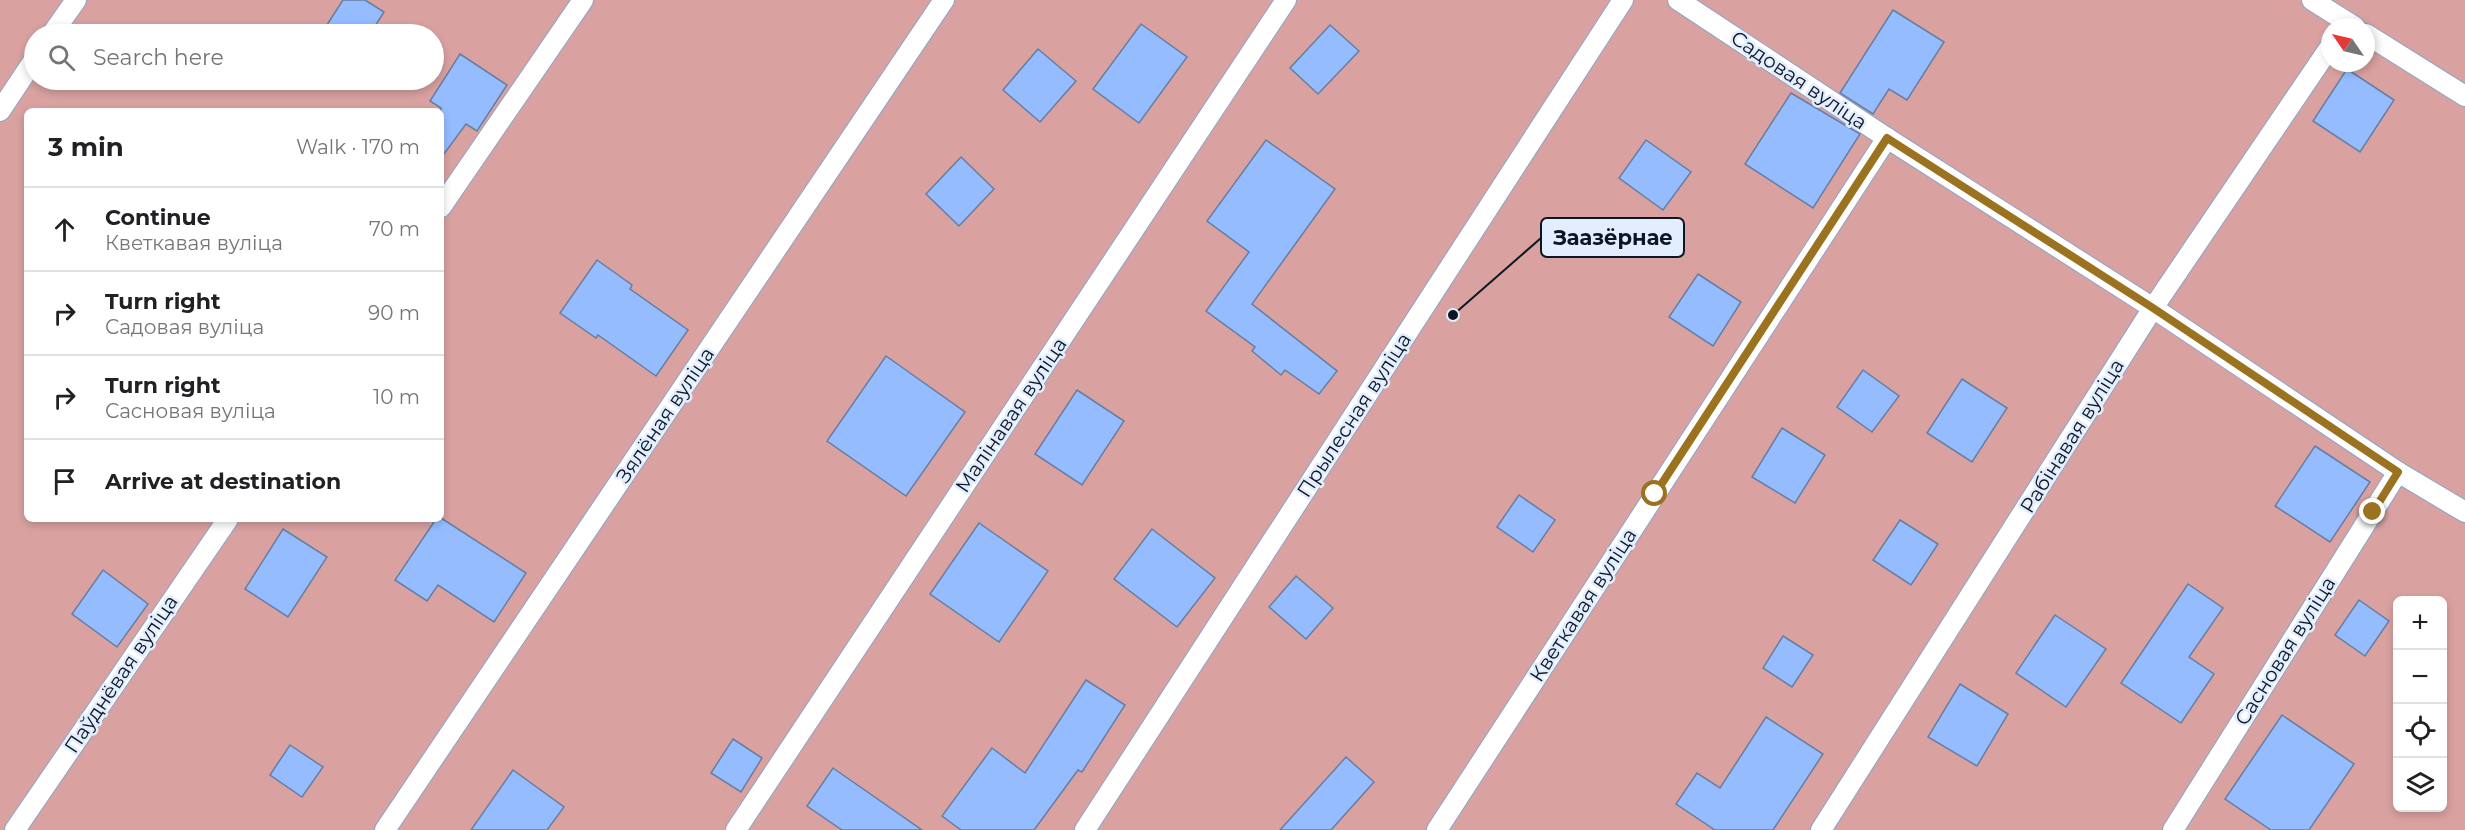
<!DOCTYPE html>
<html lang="en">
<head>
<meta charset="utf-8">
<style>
  :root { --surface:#fff; --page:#f2f2f2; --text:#202124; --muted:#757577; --line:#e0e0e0 }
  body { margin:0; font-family:Montserrat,sans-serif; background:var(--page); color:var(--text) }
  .controls { position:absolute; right:18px; bottom:18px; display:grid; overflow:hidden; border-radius:9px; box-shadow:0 3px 9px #0003 }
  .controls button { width:54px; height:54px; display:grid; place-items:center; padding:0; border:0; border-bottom:2px solid var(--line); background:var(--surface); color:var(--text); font:30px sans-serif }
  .compass { position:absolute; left:2321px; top:18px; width:54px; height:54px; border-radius:50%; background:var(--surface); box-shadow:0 3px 9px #0003; rotate:304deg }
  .stop { position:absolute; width:18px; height:18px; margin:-14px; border:4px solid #9b721f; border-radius:50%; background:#fff }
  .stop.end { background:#9b721f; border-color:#fff; box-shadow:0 2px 6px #0008 }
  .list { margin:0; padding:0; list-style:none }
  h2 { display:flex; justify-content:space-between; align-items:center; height:78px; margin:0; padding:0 24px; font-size:26px }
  h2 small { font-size:20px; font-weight:400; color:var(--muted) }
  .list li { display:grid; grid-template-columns:39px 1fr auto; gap:18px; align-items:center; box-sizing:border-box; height:84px; padding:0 24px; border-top:2px solid var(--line) }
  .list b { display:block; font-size:22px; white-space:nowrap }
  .list p { margin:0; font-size:20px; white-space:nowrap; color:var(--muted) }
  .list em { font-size:20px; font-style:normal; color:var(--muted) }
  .icon { flex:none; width:33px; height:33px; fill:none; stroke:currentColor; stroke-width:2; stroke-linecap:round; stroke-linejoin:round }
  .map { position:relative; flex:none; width:2465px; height:830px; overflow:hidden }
  .search { position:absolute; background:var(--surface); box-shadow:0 3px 9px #0003; left:24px; top:24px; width:420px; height:66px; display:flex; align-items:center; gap:15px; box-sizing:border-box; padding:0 21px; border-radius:33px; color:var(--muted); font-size:22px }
  .panel { position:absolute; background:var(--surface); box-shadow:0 3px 9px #0003; left:24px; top:108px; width:420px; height:414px; border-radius:9px }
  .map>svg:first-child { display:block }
</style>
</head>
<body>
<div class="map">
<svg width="2465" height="830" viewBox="0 0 2465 830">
  <rect width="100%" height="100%" fill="#d1e0f9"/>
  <path fill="#d9a2a1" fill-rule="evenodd" d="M0,0H2465V830H0ZM2330,27H2366V63H2330ZM34,34H434V80H34ZM27,111H441V519H27ZM2398,600H2442V808H2398Z"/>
  <g fill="#94bcff" stroke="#677da2" stroke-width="1.5">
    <polygon points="343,0 365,0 384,12 370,34 321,34"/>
    <polygon points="1893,10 1944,42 1907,100 1889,89 1873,114 1840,93"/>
    <polygon points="1141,24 1187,57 1139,123 1093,89"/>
    <polygon points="1330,25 1359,51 1318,94 1290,68"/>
    <polygon points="1038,49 1076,81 1040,122 1003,90"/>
    <polygon points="460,54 507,85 477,131 466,124 441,158 441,108 430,101"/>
    <polygon points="2347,69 2394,100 2360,152 2313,121"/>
    <polygon points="1791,93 1860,134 1813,208 1745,164"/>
    <polygon points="1266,140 1335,189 1252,304 1337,371 1319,394 1285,370 1281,375 1252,351 1255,347 1206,311 1249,252 1207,221"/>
    <polygon points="1646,140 1691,172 1663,210 1619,178"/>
    <polygon points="961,157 994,189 959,226 926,194"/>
    <polygon points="597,260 632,285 630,289 688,330 656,376 598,335 596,338 560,313"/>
    <polygon points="1698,274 1741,302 1713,346 1669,317"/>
    <polygon points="886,356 965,412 906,496 827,441"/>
    <polygon points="1863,370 1899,396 1872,432 1837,407"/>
    <polygon points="1962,379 2007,408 1972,462 1927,433"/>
    <polygon points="1077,390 1124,421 1082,485 1035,454"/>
    <polygon points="1782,428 1825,455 1795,503 1752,477"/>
    <polygon points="2315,446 2370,482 2330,542 2275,506"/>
    <polygon points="1519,495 1555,520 1533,552 1497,527"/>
    <polygon points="441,518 526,573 494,622 438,585 427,601 395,580 436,519"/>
    <polygon points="1900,520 1938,544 1911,585 1873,560"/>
    <polygon points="979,523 1048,571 999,642 930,594"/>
    <polygon points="283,529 327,557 288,617 245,589"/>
    <polygon points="1152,529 1215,578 1177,627 1114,579"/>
    <polygon points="103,570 148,604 117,647 72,614"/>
    <polygon points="1296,576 1333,608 1306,639 1269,607"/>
    <polygon points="2188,584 2223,608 2189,657 2214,674 2181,723 2121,683"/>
    <polygon points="2359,600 2389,621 2365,656 2335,635"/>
    <polygon points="2055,615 2106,649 2066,707 2016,673"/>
    <polygon points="1783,636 1813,655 1792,687 1763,668"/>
    <polygon points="1086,680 1125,705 1082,772 1078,770 1034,830 961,830 942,816 992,748 1025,773"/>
    <polygon points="1960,684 2008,714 1977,766 1928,737"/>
    <polygon points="2282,715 2354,764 2309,830 2271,830 2225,799"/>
    <polygon points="1766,717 1823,754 1773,830 1715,830 1676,804 1697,773 1720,788"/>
    <polygon points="733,739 762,758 741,792 711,773"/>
    <polygon points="290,745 323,767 302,797 270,775"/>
    <polygon points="1346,757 1374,782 1331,830 1280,830"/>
    <polygon points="833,768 922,830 842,830 807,806"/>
    <polygon points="513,770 564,807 547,830 471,830"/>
  </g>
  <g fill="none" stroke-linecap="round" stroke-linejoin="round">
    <g stroke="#8ca4ca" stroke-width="22">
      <g id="service">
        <polyline points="1678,0 1887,138 2153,308 2398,472 2465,512"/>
        <polyline points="2312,0 2355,27"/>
        <polyline points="52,34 76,0"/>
        <polyline points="2366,34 2465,96"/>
        <polyline points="0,111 34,60"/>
        <polyline points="441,207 583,0"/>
        <polyline points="15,830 228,519"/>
        <polyline points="385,830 944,0"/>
        <polyline points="736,830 1286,0"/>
        <polyline points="1085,830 1623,0"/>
        <polyline points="1437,830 1887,138"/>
        <polyline points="1821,830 2153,308 2330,47"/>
        <polyline points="2173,830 2398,472"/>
      </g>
    </g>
    <use href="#service" stroke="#fff" stroke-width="20"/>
  </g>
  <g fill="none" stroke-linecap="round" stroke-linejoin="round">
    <polyline stroke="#9b721f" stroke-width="8" points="1655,494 1887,138 2153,308 2398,472 2373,512"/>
  </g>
  <g text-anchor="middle" stroke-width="5" stroke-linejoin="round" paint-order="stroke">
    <g font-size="20" fill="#0d1624" stroke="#e2edfd">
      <text transform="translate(1799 80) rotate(34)" y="7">Садовая вуліца</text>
      <text transform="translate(665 415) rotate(-56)" y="7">Зялёная вуліца</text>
      <text transform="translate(1011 415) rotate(-56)" y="7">Малінавая вуліца</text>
      <text transform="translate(1354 415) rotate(-57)" y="7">Прылесная вуліца</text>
      <text transform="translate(2072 436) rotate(-58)" y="7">Рабінавая вуліца</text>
      <text transform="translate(1583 605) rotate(-57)" y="7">Кветкавая вуліца</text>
      <text transform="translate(2285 651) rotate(-58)" y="7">Сасновая вуліца</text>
      <text transform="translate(121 674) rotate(-56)" y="7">Паўднёвая вуліца</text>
    </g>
  </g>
  <path fill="none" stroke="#0d1624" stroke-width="2" d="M1453 315L1541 238"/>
  <circle fill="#0d1624" stroke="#e2edfd" stroke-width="2" cx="1453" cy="315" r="6"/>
  <rect fill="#e2edfd" stroke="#0d1624" stroke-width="2" x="1541" y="218" width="143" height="39" rx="6"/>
  <g font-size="21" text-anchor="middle" font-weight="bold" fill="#0d1624">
    <text x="1613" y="245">Заазёрнае</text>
  </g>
</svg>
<div class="controls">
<button>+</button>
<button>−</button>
<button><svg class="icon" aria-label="locate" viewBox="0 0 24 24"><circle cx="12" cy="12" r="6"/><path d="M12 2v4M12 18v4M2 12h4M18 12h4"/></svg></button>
<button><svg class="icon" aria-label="layers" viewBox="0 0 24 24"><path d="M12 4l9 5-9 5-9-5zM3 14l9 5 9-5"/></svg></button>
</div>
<svg class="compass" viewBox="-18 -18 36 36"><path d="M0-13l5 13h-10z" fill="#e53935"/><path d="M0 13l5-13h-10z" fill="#757577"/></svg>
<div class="stop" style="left:1655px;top:494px"></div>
<div class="stop end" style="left:2373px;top:512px"></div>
<div class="search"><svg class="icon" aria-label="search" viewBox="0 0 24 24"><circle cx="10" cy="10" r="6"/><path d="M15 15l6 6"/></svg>Search here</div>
<section class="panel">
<h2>3 min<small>Walk · 170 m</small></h2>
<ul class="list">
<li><svg class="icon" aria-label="ahead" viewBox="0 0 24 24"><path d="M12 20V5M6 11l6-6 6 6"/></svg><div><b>Continue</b><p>Кветкавая вуліца</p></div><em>70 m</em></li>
<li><svg class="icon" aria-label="right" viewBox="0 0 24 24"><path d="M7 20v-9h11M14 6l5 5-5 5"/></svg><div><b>Turn right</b><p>Садовая вуліца</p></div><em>90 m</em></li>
<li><svg class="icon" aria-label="right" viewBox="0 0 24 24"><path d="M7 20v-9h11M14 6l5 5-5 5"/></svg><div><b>Turn right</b><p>Сасновая вуліца</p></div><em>10 m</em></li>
<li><svg class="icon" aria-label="arrive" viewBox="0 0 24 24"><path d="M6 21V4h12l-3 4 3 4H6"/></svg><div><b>Arrive at destination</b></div></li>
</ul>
</section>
</div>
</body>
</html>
